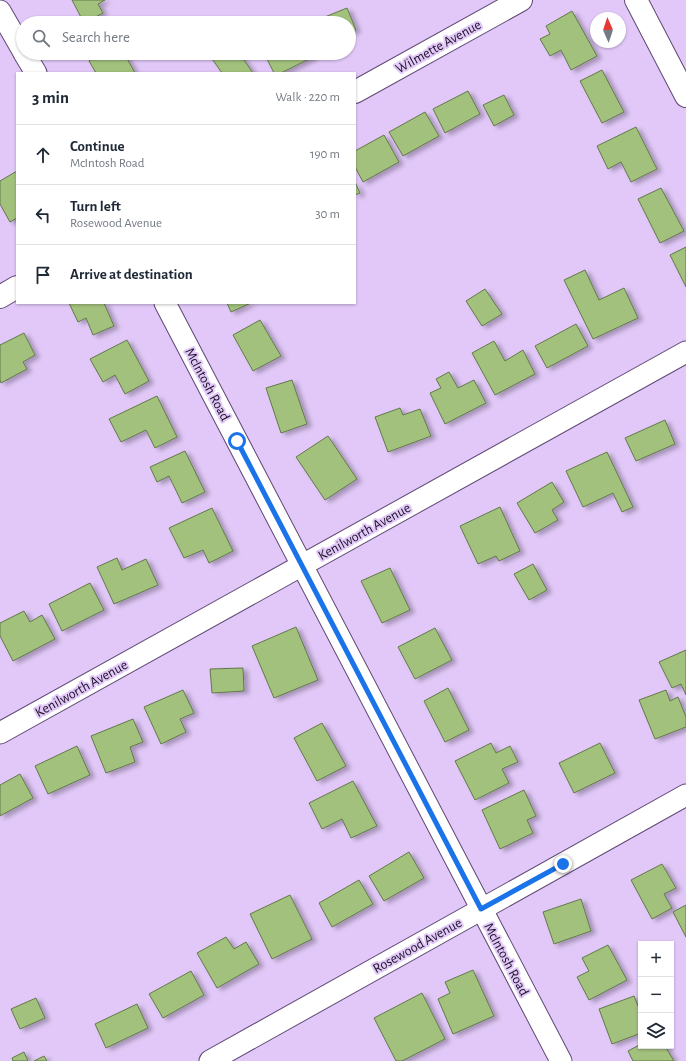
<!DOCTYPE html>
<html lang="en">
<head>
<meta charset="utf-8">
<style>
  :root { --surface:#fff; --page:#f6f6f7; --text:#1f2937; --muted:#747a83; --line:#e0e1e3 }
  body { margin:0; font-family:"Alegreya Sans",sans-serif; background:var(--page); color:var(--text) }
  .controls { position:absolute; right:12px; bottom:12px; display:grid; overflow:hidden; border-radius:0px; box-shadow:0 1px 3px #0004 }
  .controls button { width:36px; height:36px; display:grid; place-items:center; padding:0; border:0; border-bottom:1px solid var(--line); background:var(--surface); color:var(--text); font:20px sans-serif }
  .compass { position:absolute; left:590px; top:12px; width:36px; height:36px; border-radius:50%; background:var(--surface); box-shadow:0 1px 3px #0004; rotate:357deg }
  .stop { position:absolute; width:12px; height:12px; margin:-9px; border:3px solid #1a73e8; border-radius:50%; background:#fff }
  .stop.end { background:#1a73e8; border-color:#fff; box-shadow:0 1px 4px #0008 }
  .list { margin:0; padding:0; list-style:none }
  h2 { display:flex; justify-content:space-between; align-items:center; height:52px; margin:0; padding:0 16px; font-size:17px }
  h2 small { font-size:13px; font-weight:400; color:var(--muted) }
  .list li { display:grid; grid-template-columns:26px 1fr auto; gap:12px; align-items:center; box-sizing:border-box; height:60px; padding:0 16px; border-top:1px solid var(--line) }
  .list b { display:block; font-size:15px; white-space:nowrap }
  .list p { margin:0; font-size:13px; white-space:nowrap; color:var(--muted) }
  .list em { font-size:13px; font-style:normal; color:var(--muted) }
  .icon { flex:none; width:22px; height:22px; fill:none; stroke:currentColor; stroke-width:2; stroke-linecap:round; stroke-linejoin:round }
  .map { position:relative; flex:none; width:686px; height:1061px; overflow:hidden }
  .search { position:absolute; background:var(--surface); box-shadow:0 1px 3px #0004; left:16px; top:16px; width:340px; height:44px; display:flex; align-items:center; gap:10px; box-sizing:border-box; padding:0 14px; border-radius:22px; color:var(--muted); font-size:15px }
  .panel { position:absolute; background:var(--surface); box-shadow:0 1px 3px #0004; left:16px; top:72px; width:340px; height:232px; border-radius:0px }
  .map>svg:first-child { display:block }
</style>
</head>
<body>
<div class="map">
<svg width="686" height="1061" viewBox="0 0 686 1061">
  <defs>
    <filter id="shadow"><feDropShadow dx="4.5" dy="2.5" stdDeviation="2" flood-color="#0004"/></filter>
  </defs>
  <rect width="100%" height="100%" fill="#e1c8f8"/>
  <g fill="#a2c17b" stroke="#63784a" filter="url(#shadow)">
    <polygon points="72,0 105,0 98,4 103,13 84,23"/>
    <polygon points="347,8 356,30 349,33 349,23 310,23"/>
    <polygon points="572,11 597,56 571,70 561,50 550,56 540,39 550,34 546,26"/>
    <polygon points="103,53 124,53 135,73 96,73 89,61"/>
    <polygon points="208,53 239,53 253,73 222,73"/>
    <polygon points="264,53 311,53 313,57 281,73 274,73"/>
    <polygon points="602,70 624,112 602,123 580,81"/>
    <polygon points="468,91 480,114 445,133 433,109"/>
    <polygon points="504,95 514,115 494,126 483,105"/>
    <polygon points="425,112 439,136 403,156 389,132"/>
    <polygon points="636,127 657,169 631,182 621,162 608,169 597,146"/>
    <polygon points="384,135 399,162 363,182 355,167 355,151"/>
    <polygon points="17,171 17,218 10,222 0,204 0,181"/>
    <polygon points="355,182 360,193 355,195"/>
    <polygon points="661,188 684,231 660,243 638,199"/>
    <polygon points="686,247 686,287 670,255"/>
    <polygon points="585,270 599,300 624,288 638,318 593,339 564,280"/>
    <polygon points="485,289 502,314 482,326 466,301"/>
    <polygon points="69,303 104,303 114,326 93,335 86,318 78,322"/>
    <polygon points="227,303 251,303 231,312"/>
    <polygon points="260,320 281,356 253,371 233,335"/>
    <polygon points="576,324 588,346 547,368 535,346"/>
    <polygon points="24,333 35,355 23,362 27,369 1,383 0,380 0,345"/>
    <polygon points="127,340 149,381 125,394 115,375 103,382 90,359"/>
    <polygon points="494,341 505,361 523,350 535,374 495,395 472,353"/>
    <polygon points="449,372 458,388 474,380 486,403 445,424 430,393 441,388 436,379"/>
    <polygon points="292,380 307,424 281,433 266,388"/>
    <polygon points="157,396 177,437 155,448 146,430 121,442 109,419"/>
    <polygon points="400,408 403,415 420,409 431,436 388,452 375,417"/>
    <polygon points="665,420 675,444 636,461 625,438"/>
    <polygon points="328,436 357,479 325,500 296,457"/>
    <polygon points="185,451 205,492 182,503 169,476 157,482 150,467"/>
    <polygon points="607,452 633,507 622,512 613,493 583,507 566,471"/>
    <polygon points="552,482 564,502 552,510 558,520 535,533 517,503"/>
    <polygon points="500,507 520,551 499,561 496,556 478,564 460,526"/>
    <polygon points="212,508 233,551 209,563 203,550 184,558 169,528"/>
    <polygon points="117,558 122,570 146,559 158,585 114,604 97,567"/>
    <polygon points="533,564 547,590 529,600 514,574"/>
    <polygon points="390,568 410,610 382,623 361,581"/>
    <polygon points="90,583 104,610 62,631 49,604"/>
    <polygon points="24,611 30,622 42,615 55,639 13,661 0,636 0,623"/>
    <polygon points="296,627 318,680 274,698 252,646"/>
    <polygon points="435,628 452,660 415,679 398,647"/>
    <polygon points="686,650 686,695 681,684 672,688 659,662"/>
    <polygon points="243,668 244,691 212,693 210,669"/>
    <polygon points="448,688 469,730 445,742 424,701"/>
    <polygon points="183,690 194,713 180,719 186,732 161,744 144,707"/>
    <polygon points="666,690 670,701 678,697 686,717 686,727 655,739 639,700"/>
    <polygon points="133,719 143,742 130,747 135,762 106,773 91,736"/>
    <polygon points="322,723 346,766 317,781 294,738"/>
    <polygon points="491,743 496,753 510,746 518,762 502,769 509,783 475,800 455,761"/>
    <polygon points="600,743 615,773 574,793 559,763"/>
    <polygon points="77,746 90,775 48,794 35,766"/>
    <polygon points="20,774 33,798 0,816 0,785"/>
    <polygon points="353,781 377,826 351,838 342,819 322,829 309,803"/>
    <polygon points="524,790 536,816 527,820 533,833 500,849 482,810"/>
    <polygon points="409,852 424,878 384,901 369,876"/>
    <polygon points="662,864 676,888 664,894 672,908 652,919 631,880"/>
    <polygon points="359,880 373,904 332,927 319,903"/>
    <polygon points="290,895 312,939 272,959 250,914"/>
    <polygon points="581,899 591,931 554,944 543,912"/>
    <polygon points="686,905 686,937 673,912"/>
    <polygon points="226,937 234,949 246,942 259,964 217,988 197,953"/>
    <polygon points="608,945 627,980 589,1000 577,977 589,971 582,958"/>
    <polygon points="473,970 494,1016 453,1034 438,999 450,993 445,982"/>
    <polygon points="191,971 204,995 163,1018 149,994"/>
    <polygon points="422,993 445,1039 402,1061 396,1061 374,1018"/>
    <polygon points="634,996 641,1013 641,1033 612,1044 599,1009"/>
    <polygon points="36,998 45,1018 20,1029 11,1009"/>
    <polygon points="137,1004 148,1028 106,1048 95,1024"/>
    <polygon points="641,1044 641,1046 665,1046 674,1061 633,1061 628,1051"/>
    <polygon points="24,1052 28,1061 13,1061 12,1058"/>
    <polygon points="44,1056 47,1061 34,1061"/>
  </g>
  <g fill="none" stroke-linecap="round" stroke-linejoin="round">
    <g stroke="#5f4973" stroke-width="23">
      <g id="street">
        <polyline points="0,11 23,51"/>
        <polyline points="24,53 36,73"/>
        <polyline points="165,303 561,1061"/>
        <polyline points="0,733 686,352"/>
        <polyline points="210,1061 686,795"/>
      </g>
    </g>
    <g stroke="#5f4973" stroke-width="24">
      <g id="secondary">
        <polyline points="636,0 686,96"/>
        <polyline points="355,92 521,0"/>
        <polyline points="0,297 17,287"/>
      </g>
    </g>
    <use href="#street" stroke="#fff" stroke-width="21"/>
    <use href="#secondary" stroke="#fff" stroke-width="22"/>
  </g>
  <g fill="none" stroke-linecap="round" stroke-linejoin="round">
    <polyline stroke="#1a73e8" stroke-width="5" points="237,441 481,909 563,864"/>
  </g>
  <g text-anchor="middle" stroke-width="4" stroke-linejoin="round" paint-order="stroke">
    <g font-size="14" fill="#1c1324" stroke="#e1c8f8">
      <text transform="translate(438 46) rotate(-29)" y="5">Wilmette Avenue</text>
      <text transform="translate(208 384) rotate(62)" y="5">McIntosh Road</text>
      <text transform="translate(364 531) rotate(-29)" y="5">Kenilworth Avenue</text>
      <text transform="translate(81 688) rotate(-29)" y="5">Kenilworth Avenue</text>
      <text transform="translate(417 945) rotate(-29)" y="5">Rosewood Avenue</text>
      <text transform="translate(507 959) rotate(62)" y="5">McIntosh Road</text>
    </g>
  </g>
</svg>
<div class="controls">
<button>+</button>
<button>−</button>
<button><svg class="icon" aria-label="layers" viewBox="0 0 24 24"><path d="M12 4l9 5-9 5-9-5zM3 14l9 5 9-5"/></svg></button>
</div>
<svg class="compass" viewBox="-18 -18 36 36"><path d="M0-13l5 13h-10z" fill="#e53935"/><path d="M0 13l5-13h-10z" fill="#747a83"/></svg>
<div class="stop" style="left:237px;top:441px"></div>
<div class="stop end" style="left:563px;top:864px"></div>
<div class="search"><svg class="icon" aria-label="search" viewBox="0 0 24 24"><circle cx="10" cy="10" r="6"/><path d="M15 15l6 6"/></svg>Search here</div>
<section class="panel">
<h2>3 min<small>Walk · 220 m</small></h2>
<ul class="list">
<li><svg class="icon" aria-label="ahead" viewBox="0 0 24 24"><path d="M12 20V5M6 11l6-6 6 6"/></svg><div><b>Continue</b><p>McIntosh Road</p></div><em>190 m</em></li>
<li><svg class="icon" aria-label="left" viewBox="0 0 24 24"><path d="M17 20v-9H6M10 6l-5 5 5 5"/></svg><div><b>Turn left</b><p>Rosewood Avenue</p></div><em>30 m</em></li>
<li><svg class="icon" aria-label="arrive" viewBox="0 0 24 24"><path d="M6 21V4h12l-3 4 3 4H6"/></svg><div><b>Arrive at destination</b></div></li>
</ul>
</section>
</div>
</body>
</html>
